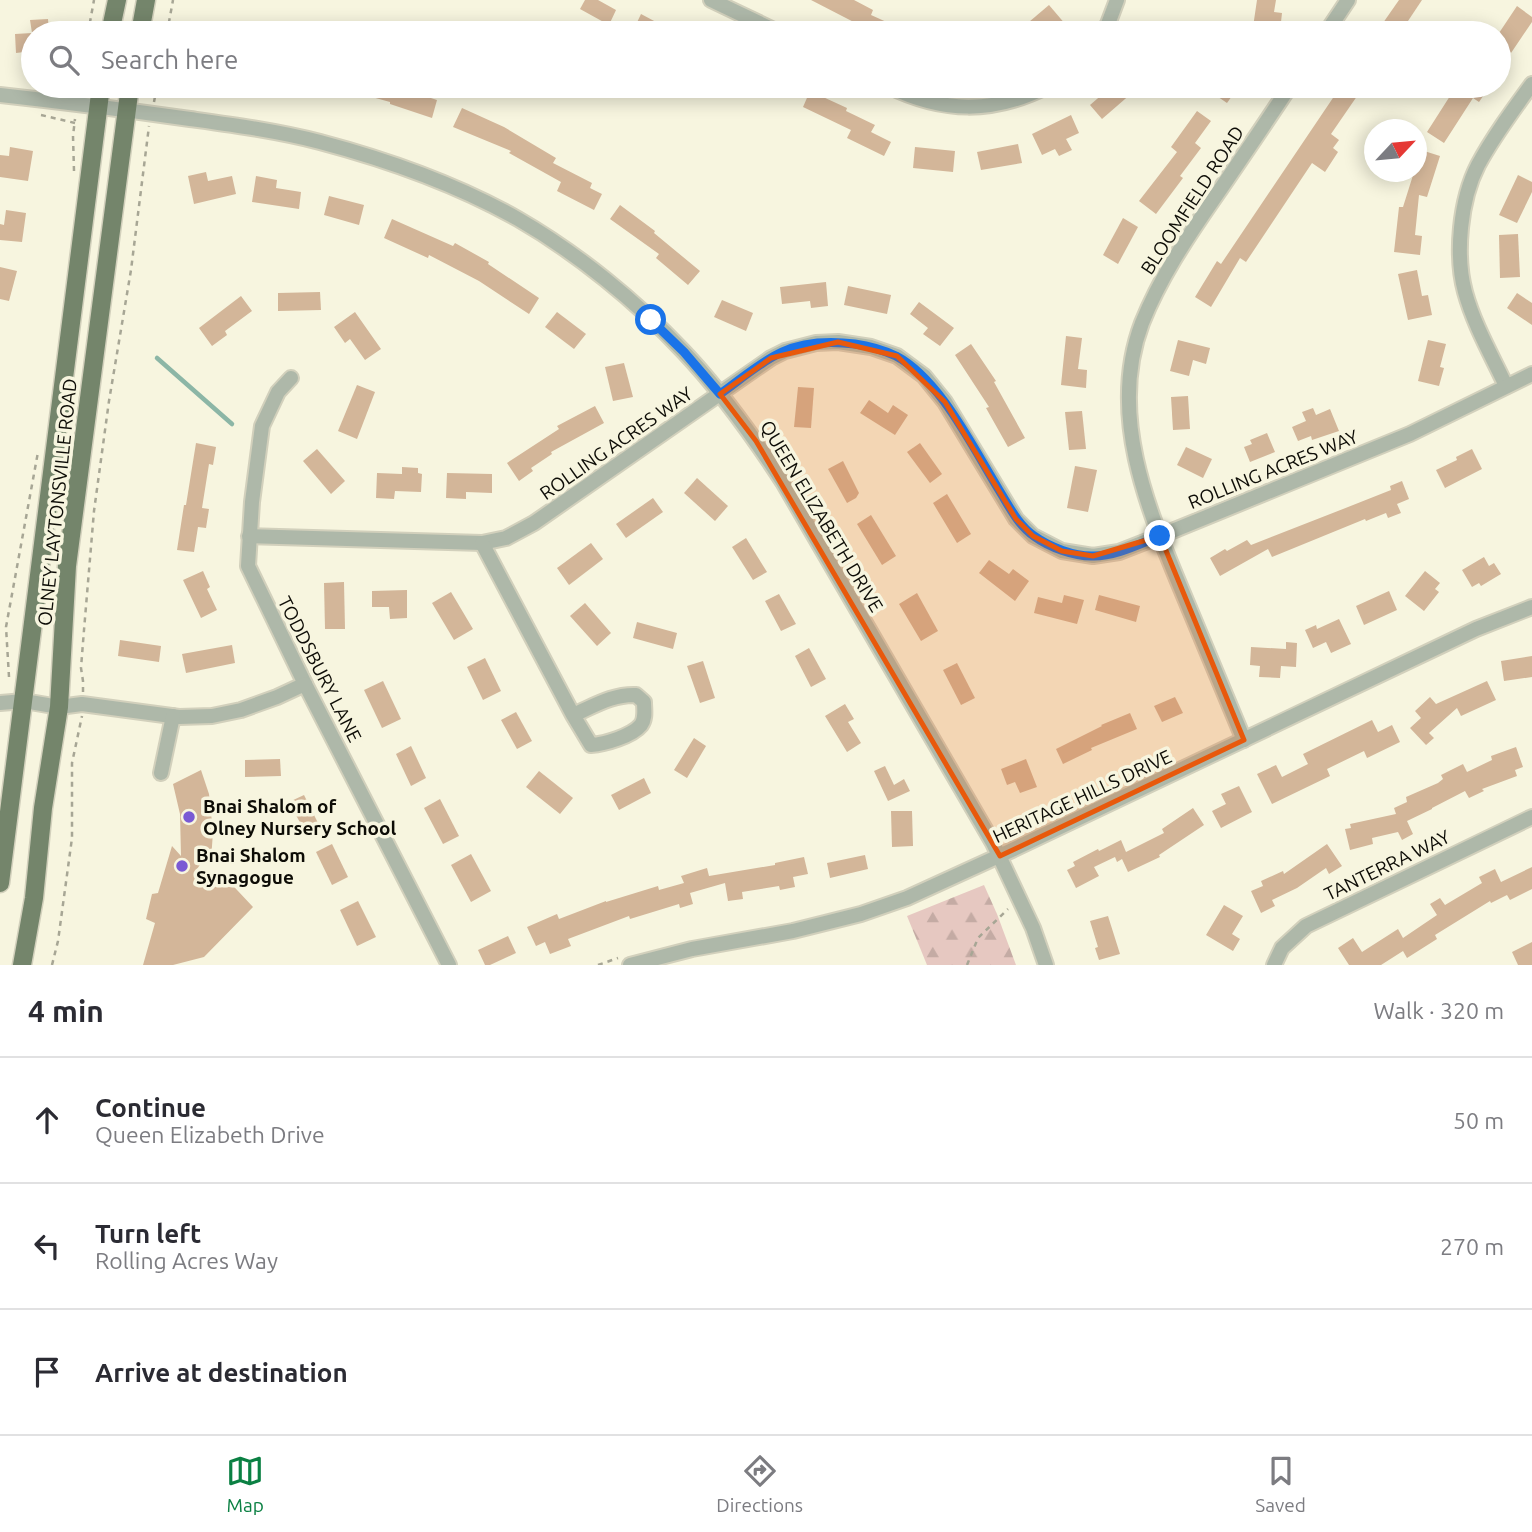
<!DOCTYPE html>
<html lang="en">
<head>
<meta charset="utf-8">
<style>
  :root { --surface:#fff; --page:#f7f7f7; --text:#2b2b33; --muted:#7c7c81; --line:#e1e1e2; --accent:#0b8043 }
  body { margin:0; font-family:Ubuntu,sans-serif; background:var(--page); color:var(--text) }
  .compass { position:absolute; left:1364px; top:119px; width:63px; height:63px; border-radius:50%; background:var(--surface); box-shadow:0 4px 18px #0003; rotate:64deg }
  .stop { position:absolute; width:21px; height:21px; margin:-16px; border:5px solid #1a73e8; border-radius:50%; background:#fff }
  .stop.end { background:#1a73e8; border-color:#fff; box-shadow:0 2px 7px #0008 }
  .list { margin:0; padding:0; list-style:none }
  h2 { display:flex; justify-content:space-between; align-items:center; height:91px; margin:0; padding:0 28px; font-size:30px }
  h2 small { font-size:23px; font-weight:400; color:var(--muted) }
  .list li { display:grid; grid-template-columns:46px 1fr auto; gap:21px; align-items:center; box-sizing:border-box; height:126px; padding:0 28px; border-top:2px solid var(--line) }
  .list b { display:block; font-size:26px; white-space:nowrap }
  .list p { margin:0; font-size:23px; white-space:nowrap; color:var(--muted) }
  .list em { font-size:23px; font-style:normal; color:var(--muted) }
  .icon { flex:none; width:38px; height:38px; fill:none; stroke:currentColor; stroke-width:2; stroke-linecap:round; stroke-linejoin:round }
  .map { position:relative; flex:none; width:1532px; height:965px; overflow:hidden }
  .search { position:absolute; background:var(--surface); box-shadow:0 4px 18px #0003; left:21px; right:21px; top:21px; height:77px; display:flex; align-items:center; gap:18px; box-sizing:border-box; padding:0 24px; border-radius:38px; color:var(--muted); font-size:26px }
  .sheet { height:469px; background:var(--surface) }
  nav { display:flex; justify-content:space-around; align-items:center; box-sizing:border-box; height:98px; border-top:2px solid var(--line); background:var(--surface); font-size:19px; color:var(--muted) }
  nav a { display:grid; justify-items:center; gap:4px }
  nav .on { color:var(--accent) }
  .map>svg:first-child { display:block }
</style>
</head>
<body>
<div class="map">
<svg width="1532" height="965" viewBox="0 0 1532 965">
  <defs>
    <pattern id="forest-firs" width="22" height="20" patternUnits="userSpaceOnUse" patternTransform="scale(1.75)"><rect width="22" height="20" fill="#e6c8c1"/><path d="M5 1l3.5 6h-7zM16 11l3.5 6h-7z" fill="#c4aba4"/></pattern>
  </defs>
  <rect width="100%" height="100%" fill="#f7f5df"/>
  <polygon fill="url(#forest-firs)" points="984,885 997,914 1016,965 927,965 907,916"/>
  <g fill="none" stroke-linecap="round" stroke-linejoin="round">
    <polyline stroke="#8cb6a6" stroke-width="4.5" points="157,358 232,424"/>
  </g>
  <g fill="#d3b699">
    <polygon points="585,0 598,0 616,10 609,25 580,9"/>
    <polygon points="811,0 854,0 873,10 871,15 911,33 875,33"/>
    <polygon points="1257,0 1276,0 1274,12 1282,13 1280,31 1253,27"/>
    <polygon points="1399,0 1422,0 1400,33 1376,33"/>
    <polygon points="1049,5 1066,25 1057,33 1016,33"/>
    <polygon points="1517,6 1532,17 1532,22 1511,53 1507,49 1499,61 1499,33"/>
    <polygon points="641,14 656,22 679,33 632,33"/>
    <polygon points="48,19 49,33 33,33 33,51 16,53 15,34 32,33 30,20"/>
    <polygon points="343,86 394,86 437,100 432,118 390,104 390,102 343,89"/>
    <polygon points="1112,86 1140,86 1102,119 1090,105"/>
    <polygon points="1202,86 1239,86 1227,103"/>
    <polygon points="1341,86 1364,86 1331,134 1339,140 1333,148 1338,152 1325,172 1312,163 1246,262 1240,258 1211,307 1195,297 1217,261 1221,264"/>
    <polygon points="1456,86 1490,86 1479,102 1473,98 1444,143 1427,132 1450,96 1452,97 1458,88"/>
    <polygon points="810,91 847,108 846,111 875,125 871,132 891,142 884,156 847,138 851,130 803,107"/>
    <polygon points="462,108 504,127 556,158 553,163 592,183 590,188 602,194 594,210 557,191 561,182 509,153 511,151 453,127"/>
    <polygon points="1197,111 1211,121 1195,143 1201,148 1180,176 1183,178 1156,214 1139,201 1177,152 1171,147"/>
    <polygon points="1071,115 1079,133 1066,139 1072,150 1059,156 1055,149 1042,155 1032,134"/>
    <polygon points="1018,144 1022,163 981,170 977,152"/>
    <polygon points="10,147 33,151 28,181 0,177 0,155 9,156"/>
    <polygon points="915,147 955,151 953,172 913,168"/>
    <polygon points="1421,150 1440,156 1427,197 1419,195 1415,235 1422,236 1420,255 1394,252 1399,207 1403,207 1414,172 1417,172 1417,163"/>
    <polygon points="206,172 208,181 232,176 236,194 194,204 188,176"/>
    <polygon points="1518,175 1532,182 1532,192 1517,223 1499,215"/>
    <polygon points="256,176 277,180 276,188 301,192 299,209 252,202"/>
    <polygon points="329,196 364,205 359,225 324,215"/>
    <polygon points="620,205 655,231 654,233 700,271 688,285 656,258 659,254 610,219"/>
    <polygon points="6,210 26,213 22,242 0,240 0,224 4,225"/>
    <polygon points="1123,218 1138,227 1118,264 1103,255"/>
    <polygon points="392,219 453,246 455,243 489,262 488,264 539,298 529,314 479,281 429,255 428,258 384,238"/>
    <polygon points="1518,234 1520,277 1500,278 1499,235"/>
    <polygon points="0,267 17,271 9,301 0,299"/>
    <polygon points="1417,270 1422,296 1428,295 1432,315 1408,320 1398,274"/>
    <polygon points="826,282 828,306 811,308 810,301 782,304 780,287"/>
    <polygon points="848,286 891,295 887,314 844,305"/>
    <polygon points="320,292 321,310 278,311 278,293"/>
    <polygon points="1517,293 1532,303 1532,325 1507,308"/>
    <polygon points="241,296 252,311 225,331 227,335 212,346 199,328"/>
    <polygon points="722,300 753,313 746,331 714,317"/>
    <polygon points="919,302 954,328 940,346 923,334 928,328 910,314"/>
    <polygon points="355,312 381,349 365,360 350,339 345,343 334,327"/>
    <polygon points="557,312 586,334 574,349 545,327"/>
    <polygon points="1066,336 1082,338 1078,369 1087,370 1086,388 1061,385"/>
    <polygon points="1178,340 1210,348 1206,364 1193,360 1189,376 1170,371"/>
    <polygon points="1428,340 1446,344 1440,367 1444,368 1439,386 1418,381"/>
    <polygon points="971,344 996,381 994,382 1025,438 1008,447 986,408 989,407 955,355"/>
    <polygon points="624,363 633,397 613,401 605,367"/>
    <polygon points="357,385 375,392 357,439 338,431"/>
    <polygon points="798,387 814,388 811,428 794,427"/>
    <polygon points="1188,396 1190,429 1173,430 1171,397"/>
    <polygon points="869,400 888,413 893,405 908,415 895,435 860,413"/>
    <polygon points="595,406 604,423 551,452 552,454 531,468 533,471 519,481 507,463 559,429 557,426"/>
    <polygon points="1313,408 1316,415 1330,409 1339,431 1312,440 1311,436 1298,441 1292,427 1306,421 1302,412"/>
    <polygon points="1082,411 1086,449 1069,450 1065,412"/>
    <polygon points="1267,433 1275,452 1250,462 1244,447 1252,444 1250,440"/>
    <polygon points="196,443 216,447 213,465 209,464 202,508 209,509 206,528 198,527 194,552 177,550 184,505 186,505"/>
    <polygon points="920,443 942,474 930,483 907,452"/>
    <polygon points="1186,447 1212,459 1203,478 1177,465"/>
    <polygon points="317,449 345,481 331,494 303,461"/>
    <polygon points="1472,449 1482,469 1445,488 1436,470 1457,460 1456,457"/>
    <polygon points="843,461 859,493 856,498 847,503 828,469"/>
    <polygon points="1075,466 1097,470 1088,512 1067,508"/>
    <polygon points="402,467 418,468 418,473 422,474 421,492 395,491 394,499 376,498 377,473 402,474"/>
    <polygon points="447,473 492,474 492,493 466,492 466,499 446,498"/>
    <polygon points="697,478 728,506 715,521 684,493"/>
    <polygon points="1402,481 1409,499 1397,504 1401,513 1388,518 1386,513 1366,521 1365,519 1272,557 1268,549 1220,576 1210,558 1225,549 1227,551 1247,540 1251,545 1343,509 1391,490 1390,486"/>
    <polygon points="947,494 971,534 957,543 933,503"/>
    <polygon points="653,498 663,512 626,538 616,524"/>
    <polygon points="871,515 896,556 882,565 857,524"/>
    <polygon points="746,538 767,572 753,580 732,547"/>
    <polygon points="591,543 603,559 569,585 557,568"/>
    <polygon points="1484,557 1489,566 1494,563 1501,574 1481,586 1479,583 1472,587 1462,570"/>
    <polygon points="989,560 1009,574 1013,569 1029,581 1015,601 979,573"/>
    <polygon points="203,571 210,587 207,589 217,610 201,618 183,580"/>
    <polygon points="1425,571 1440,583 1435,589 1439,592 1424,611 1405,596"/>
    <polygon points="344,582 345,629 325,629 324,583"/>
    <polygon points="407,590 407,618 390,619 389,607 372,607 372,591"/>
    <polygon points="1389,591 1397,610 1364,625 1356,606"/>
    <polygon points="451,592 473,629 454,640 432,603"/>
    <polygon points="917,593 938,631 921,641 899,604"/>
    <polygon points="779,594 796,624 781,631 765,601"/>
    <polygon points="1064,595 1084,600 1077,624 1034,613 1038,597 1062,603"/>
    <polygon points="1099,595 1140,606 1136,622 1095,610"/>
    <polygon points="585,603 611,633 597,646 570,616"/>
    <polygon points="1339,619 1351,644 1331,653 1326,642 1313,648 1305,630 1316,625 1317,629"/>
    <polygon points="637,622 677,633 673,649 633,638"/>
    <polygon points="120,640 161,646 159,662 118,656"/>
    <polygon points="1286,642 1297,643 1296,667 1281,666 1280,678 1259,677 1260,666 1250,665 1251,647 1286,649"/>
    <polygon points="232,645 235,663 186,673 182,654"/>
    <polygon points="809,648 826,679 811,687 795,656"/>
    <polygon points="1532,656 1532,677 1504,681 1501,661"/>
    <polygon points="485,658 501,691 483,700 467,667"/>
    <polygon points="703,661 715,698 700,703 687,666"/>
    <polygon points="957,663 975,698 961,705 943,670"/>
    <polygon points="383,681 401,719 382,728 364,690"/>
    <polygon points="1487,681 1496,700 1461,716 1457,708 1429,733 1434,738 1426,745 1410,728 1421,718 1415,711 1430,697 1436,704"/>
    <polygon points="1175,697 1183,713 1162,722 1154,706"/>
    <polygon points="845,704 854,719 848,722 861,743 847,752 825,716"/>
    <polygon points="516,712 532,741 517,749 501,720"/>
    <polygon points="1130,713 1137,729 1091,748 1092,750 1063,764 1056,749 1102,726 1101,725"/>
    <polygon points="1372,720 1378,732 1392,725 1400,742 1367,758 1364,751 1327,769 1330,776 1272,804 1257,774 1276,765 1282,777 1308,764 1303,754"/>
    <polygon points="694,738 706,746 687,778 674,770"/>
    <polygon points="411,746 426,778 411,786 396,754"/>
    <polygon points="1516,747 1523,767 1515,770 1517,776 1482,789 1484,791 1469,798 1465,791 1432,808 1432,809 1407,821 1413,834 1402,840 1398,832 1372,838 1373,844 1350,850 1345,829 1351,828 1350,824 1396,814 1394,808 1407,802 1406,797 1438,783 1443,779 1441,775 1463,764 1467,772 1492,760 1491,756"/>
    <polygon points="280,759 281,776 245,777 245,760"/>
    <polygon points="1026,759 1037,787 1020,793 1015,782 1007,785 1001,769"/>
    <polygon points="885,766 894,785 904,779 910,791 888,801 874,771"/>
    <polygon points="201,770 209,794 213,832 211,860 206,856 195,872 209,886 209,889 222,874 253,907 204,957 173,965 143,965 155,923 146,919 152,894 158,893 172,846 181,856 180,814 173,784"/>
    <polygon points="539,771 573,798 560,814 526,787"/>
    <polygon points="644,778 651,793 619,810 611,795"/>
    <polygon points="1239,786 1252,812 1221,828 1212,811 1226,804 1221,794"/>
    <polygon points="304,795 319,825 305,832 289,802"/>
    <polygon points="440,799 459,836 443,844 424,808"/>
    <polygon points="1193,808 1204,825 1159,855 1160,857 1128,872 1122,859 1117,862 1115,857 1094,867 1099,876 1076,888 1067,870 1075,866 1073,862 1098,849 1099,851 1121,840 1126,852 1164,833 1162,829"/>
    <polygon points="891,811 912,811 913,846 892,847"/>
    <polygon points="332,844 348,877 332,885 316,852"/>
    <polygon points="1327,844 1342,866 1329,874 1326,868 1297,888 1272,900 1275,906 1261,913 1251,891 1263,886 1261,881 1283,871 1284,874"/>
    <polygon points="471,854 491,891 471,902 451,865"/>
    <polygon points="865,855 868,869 830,878 827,863"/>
    <polygon points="804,857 808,874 793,877 795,887 780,890 779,886 742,892 743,899 728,901 725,883 690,893 693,904 680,908 679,904 630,919 629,916 568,939 571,946 550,954 545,942 536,946 527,927 557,914 559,919 606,901 606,902 658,886 659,890 684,883 681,876 707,868 709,876 775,865 775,863"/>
    <polygon points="1532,867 1532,889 1510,900 1507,895 1491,903 1490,901 1435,935 1437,939 1407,958 1403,951 1381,965 1349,965 1338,948 1353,938 1362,952 1398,929 1403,938 1437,915 1430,904 1440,898 1445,905 1482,883 1479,877 1495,869 1501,882"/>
    <polygon points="358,901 376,937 357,946 340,910"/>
    <polygon points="1224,905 1243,916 1232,934 1240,939 1233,951 1206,935"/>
    <polygon points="1108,916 1120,954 1099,960 1095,948 1098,947 1090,921"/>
    <polygon points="508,936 516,953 490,965 485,965 478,950"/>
    <polygon points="1532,942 1532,965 1518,965 1512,952"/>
  </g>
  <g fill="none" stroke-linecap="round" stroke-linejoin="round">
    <g stroke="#d2d0bc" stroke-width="18">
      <g id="minor">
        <polyline points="711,0 780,33"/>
        <polyline points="1102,33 1108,24 1117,0"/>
        <polyline points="1326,33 1348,0"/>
        <path d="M888,86C943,113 993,114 1048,86"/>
        <path d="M0,95C63,102 126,110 190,119C233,125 278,131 320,142C388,160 456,184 518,219C577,253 636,301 683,351C721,391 753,436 783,482L993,843L1033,928L1046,965"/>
        <polyline points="291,378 278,392 262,426 252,502 248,566 305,684 449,965"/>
        <path d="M1506,386C1492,356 1474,325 1465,292C1455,255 1460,200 1478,165C1493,137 1513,110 1532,84"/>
        <polyline points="249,536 482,543 506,538 534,523 771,358 785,351 816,343 838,342 871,347 897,356 924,376 945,402 1016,519 1033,536 1062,551 1093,556 1119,552 1160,536 1410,434 1532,374"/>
        <path d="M482,543L573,715L591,745C605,744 632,736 641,725C646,718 644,710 644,702L636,695C613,694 594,706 573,715"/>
        <polyline points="0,703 24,701 59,707 82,704 179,717 212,716 241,710 277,697 305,684"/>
        <path d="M1244,740C1225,694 1206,649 1187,603C1151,516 1106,418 1142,323C1160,278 1186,239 1213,200C1239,162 1265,124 1290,86"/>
        <polyline points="161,773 173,716"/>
        <polyline points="630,965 692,949 793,931 861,914 907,898 1012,850 1476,629 1532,607"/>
        <polyline points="1274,965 1282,948 1306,926 1532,817"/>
      </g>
    </g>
    <g stroke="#d2d0bc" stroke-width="21">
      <g id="major">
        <polyline points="110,33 117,0"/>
        <polyline points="140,33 146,0"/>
        <polyline points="0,883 101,86"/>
        <polyline points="22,965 34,898 43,808 59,707 67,566 130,86"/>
      </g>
    </g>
    <g stroke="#a7a695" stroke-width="2.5" stroke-dasharray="5 5" stroke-linecap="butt">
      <polyline points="88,33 94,0"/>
      <polyline points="167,33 173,0"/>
      <polyline points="154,102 157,86"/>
      <polyline points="41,115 75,123"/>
      <polyline points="74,171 73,136 75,119"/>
      <polyline points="9,677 6,627 38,452"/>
      <polyline points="83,692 83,681 81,668 84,630 94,511 109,401 131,270 149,126"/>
      <polyline points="52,965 58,941 72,838 72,763 82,716"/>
      <polyline points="598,965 618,958"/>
      <polyline points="967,965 978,938 1008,909"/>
    </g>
    <use href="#minor" stroke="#aeb8a9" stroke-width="14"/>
    <use href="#major" stroke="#74856b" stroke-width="18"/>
  </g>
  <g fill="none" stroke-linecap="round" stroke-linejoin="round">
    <path stroke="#1a73e8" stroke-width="9" d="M651,320L684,352L720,394C740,380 760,362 782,352C804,342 831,341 855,344C869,346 883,350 896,356C940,379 973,448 999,490C1009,506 1018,525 1034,536C1049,547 1075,557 1094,556C1116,556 1139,544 1160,536"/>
  </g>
  <path fill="#e8590c" fill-opacity="0.2" stroke="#e8590c" stroke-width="5" stroke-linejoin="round" d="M838,342L897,356L945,402L1016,519L1033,536L1062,551L1093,556L1160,536L1244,740L1000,856L756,441L720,394L771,358Z"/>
  <g fill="#7a5ad4" stroke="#f7f5df" stroke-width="2.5">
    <circle cx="189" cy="817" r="7"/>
    <circle cx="182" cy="866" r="7"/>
  </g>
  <g text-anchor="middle" stroke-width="7" stroke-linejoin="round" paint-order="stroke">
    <g font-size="19" fill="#0d0c06" stroke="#f7f5df">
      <text transform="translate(1192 200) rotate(-57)" y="7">BLOOMFIELD ROAD</text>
      <text transform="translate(616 443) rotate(-35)" y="7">ROLLING ACRES WAY</text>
      <text transform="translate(1273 469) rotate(-22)" y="7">ROLLING ACRES WAY</text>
      <text transform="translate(57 502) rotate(-84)" y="7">OLNEY LAYTONSVILLE ROAD</text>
      <text transform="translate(822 516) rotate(59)" y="7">QUEEN ELIZABETH DRIVE</text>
      <text transform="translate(320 669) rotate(63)" y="7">TODDSBURY LANE</text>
      <text transform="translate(1082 796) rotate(-25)" y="7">HERITAGE HILLS DRIVE</text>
      <text transform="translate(1387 865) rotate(-26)" y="7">TANTERRA WAY</text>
    </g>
    <g font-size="19" font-weight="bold" fill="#0d0c06" stroke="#f7f5df" text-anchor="start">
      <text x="203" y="813">Bnai Shalom of<tspan x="203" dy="22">Olney Nursery School</tspan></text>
      <text x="196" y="862">Bnai Shalom<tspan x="196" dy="22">Synagogue</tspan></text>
    </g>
  </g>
</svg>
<svg class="compass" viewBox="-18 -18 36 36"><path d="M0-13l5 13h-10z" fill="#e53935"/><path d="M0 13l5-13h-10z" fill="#7c7c81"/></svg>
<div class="stop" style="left:651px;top:320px"></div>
<div class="stop end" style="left:1160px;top:536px"></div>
<div class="search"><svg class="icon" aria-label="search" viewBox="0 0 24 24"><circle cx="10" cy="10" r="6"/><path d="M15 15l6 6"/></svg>Search here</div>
</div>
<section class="sheet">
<h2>4 min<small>Walk · 320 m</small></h2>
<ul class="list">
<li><svg class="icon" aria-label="ahead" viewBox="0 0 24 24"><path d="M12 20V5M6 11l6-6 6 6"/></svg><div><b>Continue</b><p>Queen Elizabeth Drive</p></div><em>50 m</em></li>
<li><svg class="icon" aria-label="left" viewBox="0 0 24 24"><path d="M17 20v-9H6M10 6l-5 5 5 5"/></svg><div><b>Turn left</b><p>Rolling Acres Way</p></div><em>270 m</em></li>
<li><svg class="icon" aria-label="arrive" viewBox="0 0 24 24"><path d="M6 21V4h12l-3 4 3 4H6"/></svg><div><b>Arrive at destination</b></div></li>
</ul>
</section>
<nav>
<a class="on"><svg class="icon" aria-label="map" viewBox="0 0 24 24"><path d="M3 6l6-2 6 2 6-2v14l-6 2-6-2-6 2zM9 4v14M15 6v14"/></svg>Map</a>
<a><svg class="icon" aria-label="directions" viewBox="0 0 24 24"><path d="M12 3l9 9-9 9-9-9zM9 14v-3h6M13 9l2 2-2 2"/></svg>Directions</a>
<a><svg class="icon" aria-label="saved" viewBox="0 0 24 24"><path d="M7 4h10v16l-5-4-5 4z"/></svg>Saved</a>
</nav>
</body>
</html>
